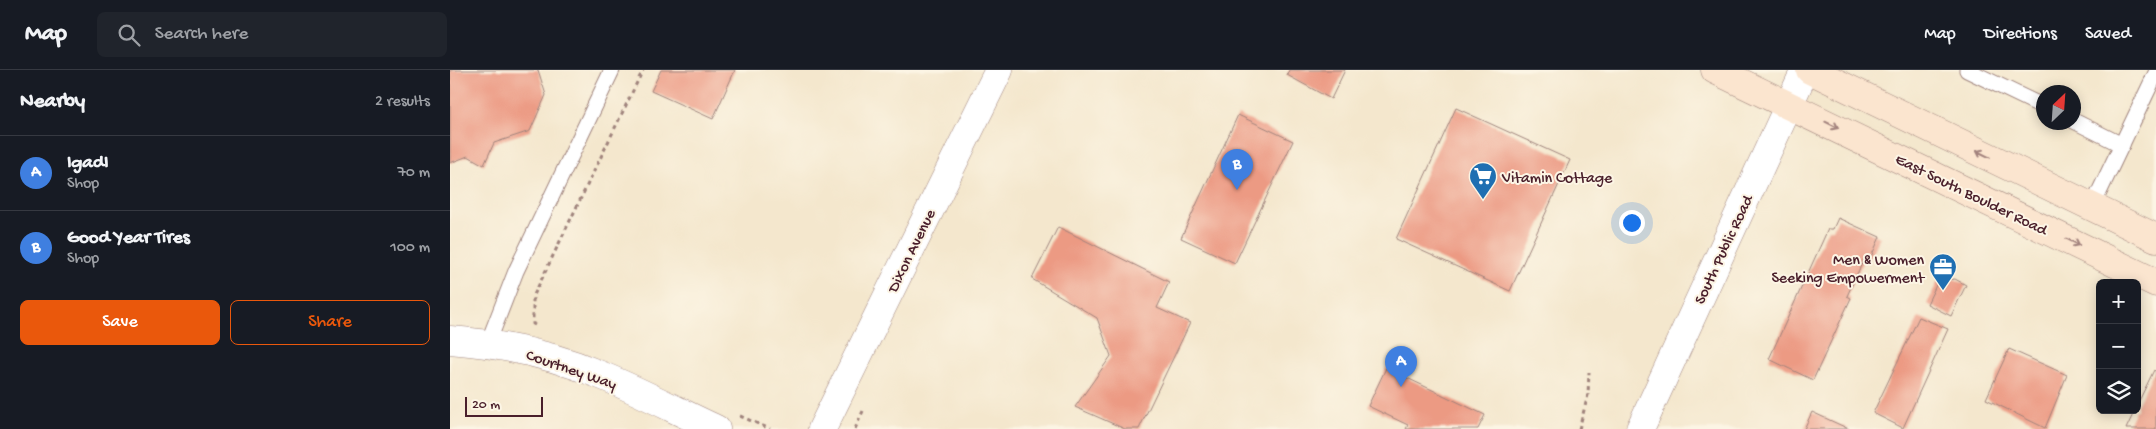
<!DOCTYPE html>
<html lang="en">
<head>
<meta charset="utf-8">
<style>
  :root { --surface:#171b24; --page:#20242c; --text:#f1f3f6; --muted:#9ea1a6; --line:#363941; --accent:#ea580c }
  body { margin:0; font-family:"Gochi Hand",sans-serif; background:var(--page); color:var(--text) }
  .controls { position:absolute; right:15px; bottom:15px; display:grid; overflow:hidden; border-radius:8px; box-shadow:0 2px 12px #0003 }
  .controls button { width:45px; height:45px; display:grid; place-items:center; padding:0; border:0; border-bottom:1px solid var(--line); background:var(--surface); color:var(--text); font:25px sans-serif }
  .compass { position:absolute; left:1586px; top:15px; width:45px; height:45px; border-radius:50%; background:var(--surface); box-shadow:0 2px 12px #0003; rotate:25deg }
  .scale { position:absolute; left:15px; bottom:12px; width:78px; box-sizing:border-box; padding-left:5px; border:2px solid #4a1f2b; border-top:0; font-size:14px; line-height:18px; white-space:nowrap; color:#4a1f2b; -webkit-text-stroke:4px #fcf5e5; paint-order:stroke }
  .you { position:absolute; left:1181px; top:152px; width:18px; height:18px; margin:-12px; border:4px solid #fff; border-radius:50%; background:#1a73e8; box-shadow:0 0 0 8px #1a73e833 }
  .badge { display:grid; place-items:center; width:32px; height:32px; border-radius:50%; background:var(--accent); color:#fff; font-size:16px; font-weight:700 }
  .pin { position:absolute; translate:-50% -41px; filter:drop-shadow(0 1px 2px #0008) }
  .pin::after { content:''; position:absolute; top:26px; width:18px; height:15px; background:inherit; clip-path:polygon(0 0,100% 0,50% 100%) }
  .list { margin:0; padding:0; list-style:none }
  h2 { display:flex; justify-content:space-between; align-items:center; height:65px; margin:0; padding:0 20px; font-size:21px }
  h2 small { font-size:16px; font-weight:400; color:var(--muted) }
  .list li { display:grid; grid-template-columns:32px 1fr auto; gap:15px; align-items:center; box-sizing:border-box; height:75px; padding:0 20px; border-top:1px solid var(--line) }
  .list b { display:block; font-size:19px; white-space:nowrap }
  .list p { margin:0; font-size:16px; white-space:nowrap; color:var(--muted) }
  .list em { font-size:16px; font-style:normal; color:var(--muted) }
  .actions { display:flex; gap:10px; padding:15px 20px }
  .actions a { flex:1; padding:11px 0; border:1px solid var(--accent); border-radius:8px; text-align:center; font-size:18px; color:var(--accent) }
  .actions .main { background:var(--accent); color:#fff }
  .icon { flex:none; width:28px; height:28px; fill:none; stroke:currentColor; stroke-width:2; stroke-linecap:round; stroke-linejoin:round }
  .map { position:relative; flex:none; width:1706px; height:359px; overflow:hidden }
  header { display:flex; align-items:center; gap:30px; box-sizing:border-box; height:70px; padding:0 25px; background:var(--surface); border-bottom:1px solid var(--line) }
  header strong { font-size:24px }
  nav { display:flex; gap:28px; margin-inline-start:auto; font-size:18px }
  .search { width:350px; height:45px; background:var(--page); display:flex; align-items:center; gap:12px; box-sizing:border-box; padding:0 18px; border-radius:8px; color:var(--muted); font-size:19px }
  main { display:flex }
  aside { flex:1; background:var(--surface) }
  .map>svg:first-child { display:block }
</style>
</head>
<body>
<header>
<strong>Map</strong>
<div class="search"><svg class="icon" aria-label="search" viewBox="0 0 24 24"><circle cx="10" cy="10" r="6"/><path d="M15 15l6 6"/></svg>Search here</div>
<nav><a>Map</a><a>Directions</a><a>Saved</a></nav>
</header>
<main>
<aside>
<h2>Nearby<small>2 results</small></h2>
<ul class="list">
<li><span class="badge" style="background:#3f7fe0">A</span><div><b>IgadI</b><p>Shop</p></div><em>70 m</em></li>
<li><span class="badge" style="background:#3f7fe0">B</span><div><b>Good Year Tires</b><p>Shop</p></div><em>100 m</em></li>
</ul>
<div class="actions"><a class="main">Save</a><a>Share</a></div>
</aside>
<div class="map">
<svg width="1706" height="359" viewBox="0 0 1706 359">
  <rect width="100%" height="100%" fill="#fcf5e5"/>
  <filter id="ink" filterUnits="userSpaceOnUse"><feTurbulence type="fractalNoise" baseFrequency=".02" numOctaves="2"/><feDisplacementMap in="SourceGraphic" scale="10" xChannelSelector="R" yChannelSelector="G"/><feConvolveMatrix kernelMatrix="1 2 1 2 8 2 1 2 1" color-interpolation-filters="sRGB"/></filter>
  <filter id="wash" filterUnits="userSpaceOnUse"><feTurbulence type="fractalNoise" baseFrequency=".0096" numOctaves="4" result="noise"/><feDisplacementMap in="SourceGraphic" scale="20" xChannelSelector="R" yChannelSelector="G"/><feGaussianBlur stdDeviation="1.12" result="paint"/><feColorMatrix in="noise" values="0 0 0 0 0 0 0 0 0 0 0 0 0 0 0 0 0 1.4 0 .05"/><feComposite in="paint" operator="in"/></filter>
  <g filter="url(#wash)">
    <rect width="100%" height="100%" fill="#f4e7cd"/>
    <g id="blocks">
      <g fill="#ec9a83">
        <polygon points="0,0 88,0 96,25 80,61 44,73 34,95 18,86 0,93"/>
        <polygon points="211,0 285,0 263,49 201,21"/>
        <polygon points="839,0 895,0 881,29 837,5"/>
        <polygon points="1006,38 1120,90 1060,221 946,169"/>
        <polygon points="788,45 843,71 785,193 731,168"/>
        <polygon points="1388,148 1430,167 1420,189 1415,187 1397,226 1401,228 1363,310 1319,289 1378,159 1383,159"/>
        <polygon points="608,157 719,212 707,238 740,253 689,359 675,359 625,337 661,286 647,248 582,209"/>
        <polygon points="1505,209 1516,215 1501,246 1477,234 1488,211"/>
        <polygon points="1469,247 1498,259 1453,358 1423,343"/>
        <polygon points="1559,279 1617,305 1595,358 1536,329"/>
        <polygon points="936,298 1035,345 1028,359 956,359 958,355 918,336"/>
        <polygon points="1704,300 1706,302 1706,359 1676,359 1685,340 1687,340 1687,335"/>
        <polygon points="1362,342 1399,359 1354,359"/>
      </g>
    </g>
  </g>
  <g filter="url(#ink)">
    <use href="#blocks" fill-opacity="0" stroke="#9f837c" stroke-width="1"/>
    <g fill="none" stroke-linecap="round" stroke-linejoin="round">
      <g stroke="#9f837c" stroke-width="17">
        <g id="service">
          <polyline points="1517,0 1594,37"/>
          <polyline points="1624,51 1672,75"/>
          <polyline points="1642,137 1706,3"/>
          <polyline points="38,273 66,201 162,0"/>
        </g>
      </g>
      <g stroke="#9f837c" stroke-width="29">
        <g id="minor">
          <path d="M0,270C50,274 101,284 148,304C188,320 227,341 266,359"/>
          <polyline points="372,359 549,0"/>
        </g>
      </g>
      <g stroke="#9f837c" stroke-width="29">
        <polyline id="tertiary" points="1190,359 1355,0"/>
      </g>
      <g stroke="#9f837c" stroke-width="29">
        <g id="secondary">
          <polyline points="1265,0 1706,213"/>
          <polyline points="1360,0 1706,168"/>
        </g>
      </g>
      <g stroke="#9f837c" stroke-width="3" stroke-dasharray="4 4" stroke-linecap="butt">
        <polyline points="85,255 83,254 83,227 193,0"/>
        <polyline points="290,346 320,359"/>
        <polyline points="405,359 413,341"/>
        <polyline points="1129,359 1138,325 1139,302"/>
      </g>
      <use href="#service" stroke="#fff" stroke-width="15"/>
      <use href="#minor" stroke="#fff" stroke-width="28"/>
      <use href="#tertiary" stroke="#fff" stroke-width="28"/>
      <use href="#secondary" stroke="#fbe5cf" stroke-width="28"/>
    </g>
    <defs><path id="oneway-shaft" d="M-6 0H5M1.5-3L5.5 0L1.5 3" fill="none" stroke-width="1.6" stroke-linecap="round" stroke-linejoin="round" transform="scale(1.25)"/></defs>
    <g stroke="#a2827d">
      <use href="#oneway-shaft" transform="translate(1382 55) rotate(26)"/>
      <use href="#oneway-shaft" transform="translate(1533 84) rotate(-154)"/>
      <use href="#oneway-shaft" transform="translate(1623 172) rotate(26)"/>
    </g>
  </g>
  <defs>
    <g id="supermarket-pin" transform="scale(1.4375)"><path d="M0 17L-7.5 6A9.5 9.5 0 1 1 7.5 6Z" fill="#1f6fb2" stroke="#fcf5e5"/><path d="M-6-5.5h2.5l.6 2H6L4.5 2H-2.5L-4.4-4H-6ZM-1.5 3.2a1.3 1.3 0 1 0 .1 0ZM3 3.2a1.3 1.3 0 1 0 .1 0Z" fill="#fff"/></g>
    <g id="office-pin" transform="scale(1.4375)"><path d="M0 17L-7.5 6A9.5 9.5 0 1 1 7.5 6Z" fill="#1f6fb2" stroke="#fcf5e5"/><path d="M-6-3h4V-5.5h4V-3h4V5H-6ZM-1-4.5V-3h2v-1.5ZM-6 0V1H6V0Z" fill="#fff"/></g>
  </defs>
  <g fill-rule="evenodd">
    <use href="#supermarket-pin" x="1033" y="106"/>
    <use href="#office-pin" x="1493" y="197"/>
  </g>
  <g text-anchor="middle" stroke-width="4" stroke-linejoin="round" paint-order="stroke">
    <g font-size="16" fill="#4a1f2b" stroke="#fcf5e5" text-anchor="start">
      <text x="1052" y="112">Vitamin Cottage</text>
      <text x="1474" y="194" text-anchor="end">Men &amp; Women<tspan x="1474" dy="18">Seeking Empowerment</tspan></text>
    </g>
    <g font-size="16" fill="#4a1f2b" stroke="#fcf5e5">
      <text transform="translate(1522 123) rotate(26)" y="6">East South Boulder Road</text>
      <text transform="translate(1272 179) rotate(-65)" y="6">South Public Road</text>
      <text transform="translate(460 180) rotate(-64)" y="6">Dixon Avenue</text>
      <text transform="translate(122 298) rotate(19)" y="6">Courtney Way</text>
    </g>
  </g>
</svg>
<div class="controls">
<button>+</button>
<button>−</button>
<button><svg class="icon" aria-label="layers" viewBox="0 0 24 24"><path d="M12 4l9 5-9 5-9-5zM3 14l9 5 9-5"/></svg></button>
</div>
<svg class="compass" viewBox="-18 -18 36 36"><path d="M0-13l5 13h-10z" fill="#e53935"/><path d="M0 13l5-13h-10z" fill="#9ea1a6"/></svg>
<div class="scale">20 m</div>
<div class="you"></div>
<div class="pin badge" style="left:951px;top:317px;background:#3f7fe0">A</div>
<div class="pin badge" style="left:787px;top:120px;background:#3f7fe0">B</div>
</div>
</main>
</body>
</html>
